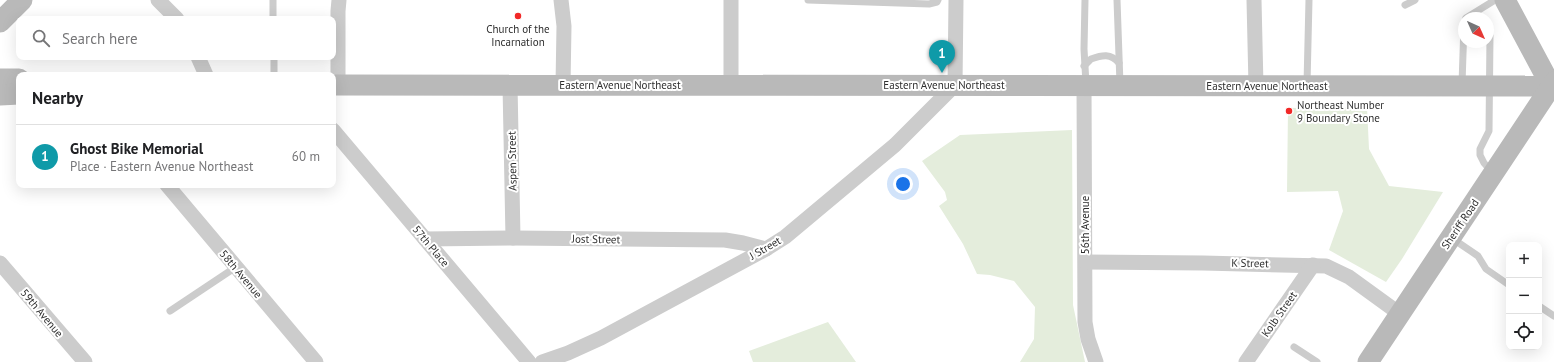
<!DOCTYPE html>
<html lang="en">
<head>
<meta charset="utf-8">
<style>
  :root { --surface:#fff; --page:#f2f2f2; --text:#202124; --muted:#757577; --line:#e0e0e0; --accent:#f12827 }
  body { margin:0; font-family:"PT Sans",sans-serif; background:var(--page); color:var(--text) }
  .controls { position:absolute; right:12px; bottom:12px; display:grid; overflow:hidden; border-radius:8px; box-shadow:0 4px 16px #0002 }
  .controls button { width:36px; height:36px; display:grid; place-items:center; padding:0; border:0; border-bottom:1px solid var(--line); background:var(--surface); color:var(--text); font:20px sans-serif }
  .compass { position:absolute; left:1458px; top:12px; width:36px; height:36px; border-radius:50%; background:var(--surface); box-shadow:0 4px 16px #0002; rotate:135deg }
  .you { position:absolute; left:903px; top:184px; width:14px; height:14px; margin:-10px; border:3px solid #fff; border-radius:50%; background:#1a73e8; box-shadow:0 0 0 6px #1a73e833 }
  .badge { display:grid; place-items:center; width:26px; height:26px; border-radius:50%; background:var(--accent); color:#fff; font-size:13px; font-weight:700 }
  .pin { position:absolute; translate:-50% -33px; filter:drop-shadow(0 1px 2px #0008) }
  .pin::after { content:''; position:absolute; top:21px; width:14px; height:12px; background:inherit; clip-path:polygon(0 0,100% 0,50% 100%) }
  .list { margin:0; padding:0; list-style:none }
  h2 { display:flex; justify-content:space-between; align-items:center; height:52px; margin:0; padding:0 16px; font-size:17px }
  h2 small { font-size:13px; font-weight:400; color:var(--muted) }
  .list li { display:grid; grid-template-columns:26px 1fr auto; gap:12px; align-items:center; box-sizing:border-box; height:64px; padding:0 16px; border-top:1px solid var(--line) }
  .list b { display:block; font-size:15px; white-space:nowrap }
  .list p { margin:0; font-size:13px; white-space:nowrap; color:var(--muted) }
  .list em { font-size:13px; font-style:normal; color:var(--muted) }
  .icon { flex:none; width:22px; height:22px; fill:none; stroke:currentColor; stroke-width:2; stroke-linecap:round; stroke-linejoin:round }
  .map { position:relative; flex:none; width:1554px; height:362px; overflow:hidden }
  .search { position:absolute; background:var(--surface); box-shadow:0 4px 16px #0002; left:16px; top:16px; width:320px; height:44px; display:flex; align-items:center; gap:10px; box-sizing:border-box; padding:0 14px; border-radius:8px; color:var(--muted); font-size:15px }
  .panel { position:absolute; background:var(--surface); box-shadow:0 4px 16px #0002; left:16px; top:72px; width:320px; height:116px; border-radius:8px }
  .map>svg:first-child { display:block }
</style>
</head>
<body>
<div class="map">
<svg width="1554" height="362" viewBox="0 0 1554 362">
  <rect width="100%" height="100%" fill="#fff"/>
  <g fill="#e4eddc">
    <polygon points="1367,107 1369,149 1389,186 1443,192 1402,259 1386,282 1329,250 1343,211 1338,191 1287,192 1288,108"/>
    <polygon points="1072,130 1073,305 1085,362 1020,362 1034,339 1035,307 1014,281 990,275 977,274 963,244 939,206 947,200 945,192 922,161 960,135"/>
    <polygon points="828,322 856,362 753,362 749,351"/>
  </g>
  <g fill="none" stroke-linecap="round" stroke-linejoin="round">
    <g stroke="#ccc" stroke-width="7">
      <polyline points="273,0 273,19"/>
      <polyline points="808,0 929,4 937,2 938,0"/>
      <polyline points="1085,0 1084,49 1086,84"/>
      <polyline points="1117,0 1120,84"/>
      <polyline points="1405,5 1415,0"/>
      <polyline points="1466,18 1495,0"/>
      <polyline points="1488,27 1490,36 1489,131 1480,149 1480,155 1484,163 1492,172"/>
      <path d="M1084,66L1091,59C1102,55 1111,53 1119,63"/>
      <polyline points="274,75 274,57"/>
      <polyline points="1307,84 1309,0"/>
      <polyline points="1462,84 1464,24"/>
      <polyline points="1453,239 1478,256 1486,269 1509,285"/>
      <polyline points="1539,306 1554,316"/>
      <polyline points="170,311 236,267"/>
      <polyline points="1294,347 1317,362"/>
    </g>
    <g stroke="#ccc" stroke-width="15">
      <polyline points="158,0 177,19"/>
      <polyline points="561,0 564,26 563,85"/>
      <polyline points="731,0 731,85"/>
      <polyline points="1254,0 1256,86"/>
      <polyline points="198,57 206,75"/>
      <polyline points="338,85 338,11 339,0"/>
      <polyline points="510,85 513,238"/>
      <polyline points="1084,86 1085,322 1088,339 1096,362"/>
      <polyline points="333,130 529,362"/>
      <polyline points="167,185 316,362"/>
      <polyline points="425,239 513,238 725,240 743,243 766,249"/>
      <polyline points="1086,262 1203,263 1326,266 1349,277 1400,314"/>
      <polyline points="0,263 85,362"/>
      <polyline points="542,362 568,353 601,338 766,249 785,237 895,145 955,85 956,0"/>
      <polyline points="1246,362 1313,265"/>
    </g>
    <g stroke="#b9b9b9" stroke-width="21">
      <polyline points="1505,0 1551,86"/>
      <polyline points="0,22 22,0"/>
      <polyline points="0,79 19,79"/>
      <polyline points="333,85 1554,86"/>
      <polyline points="0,95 19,94"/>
      <polyline points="1368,362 1554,82"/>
    </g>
  </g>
  <g fill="#f12827" stroke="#fff" stroke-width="1.5">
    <circle cx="518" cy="16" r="4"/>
    <circle cx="1289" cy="111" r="4"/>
  </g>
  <g text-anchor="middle" stroke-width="4" stroke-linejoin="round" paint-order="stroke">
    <g font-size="11" fill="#2f2f2f" stroke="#fff">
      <text x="518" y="33">Church of the<tspan x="518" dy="13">Incarnation</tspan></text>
      <text x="1297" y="109" text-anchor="start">Northeast Number<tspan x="1297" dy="13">9 Boundary Stone</tspan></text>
    </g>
    <g font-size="11" fill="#2f2f2f" stroke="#fff">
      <text x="620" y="89">Eastern Avenue Northeast</text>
      <text x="944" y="89">Eastern Avenue Northeast</text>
      <text x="1267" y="90">Eastern Avenue Northeast</text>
      <text transform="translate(512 161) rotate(-91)" y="4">Aspen Street</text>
      <text transform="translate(1460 224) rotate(-56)" y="4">Sheriff Road</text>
      <text transform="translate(1085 225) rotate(-90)" y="4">56th Avenue</text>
      <text transform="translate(596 239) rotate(1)" y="4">Jost Street</text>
      <text transform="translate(431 246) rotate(50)" y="4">57th Place</text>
      <text transform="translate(765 248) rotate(-30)" y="4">J Street</text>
      <text transform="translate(1250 263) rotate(1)" y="4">K Street</text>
      <text transform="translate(241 274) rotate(50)" y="4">58th Avenue</text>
      <text transform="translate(42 313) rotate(50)" y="4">59th Avenue</text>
      <text transform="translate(1279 314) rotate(-55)" y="4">Kolb Street</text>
    </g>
  </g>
</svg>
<div class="controls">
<button>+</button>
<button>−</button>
<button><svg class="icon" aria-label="locate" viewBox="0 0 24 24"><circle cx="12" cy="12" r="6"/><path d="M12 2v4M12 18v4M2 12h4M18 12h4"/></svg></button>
</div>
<svg class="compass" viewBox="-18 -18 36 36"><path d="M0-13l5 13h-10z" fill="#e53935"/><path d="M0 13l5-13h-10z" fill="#757577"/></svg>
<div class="you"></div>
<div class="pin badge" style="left:942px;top:73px;background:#0f9aa8">1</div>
<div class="search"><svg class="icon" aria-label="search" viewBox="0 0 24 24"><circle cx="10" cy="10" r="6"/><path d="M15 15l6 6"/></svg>Search here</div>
<section class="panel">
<h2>Nearby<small></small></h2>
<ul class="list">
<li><span class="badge" style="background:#0f9aa8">1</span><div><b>Ghost Bike Memorial</b><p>Place · Eastern Avenue Northeast</p></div><em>60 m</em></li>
</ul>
</section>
</div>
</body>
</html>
